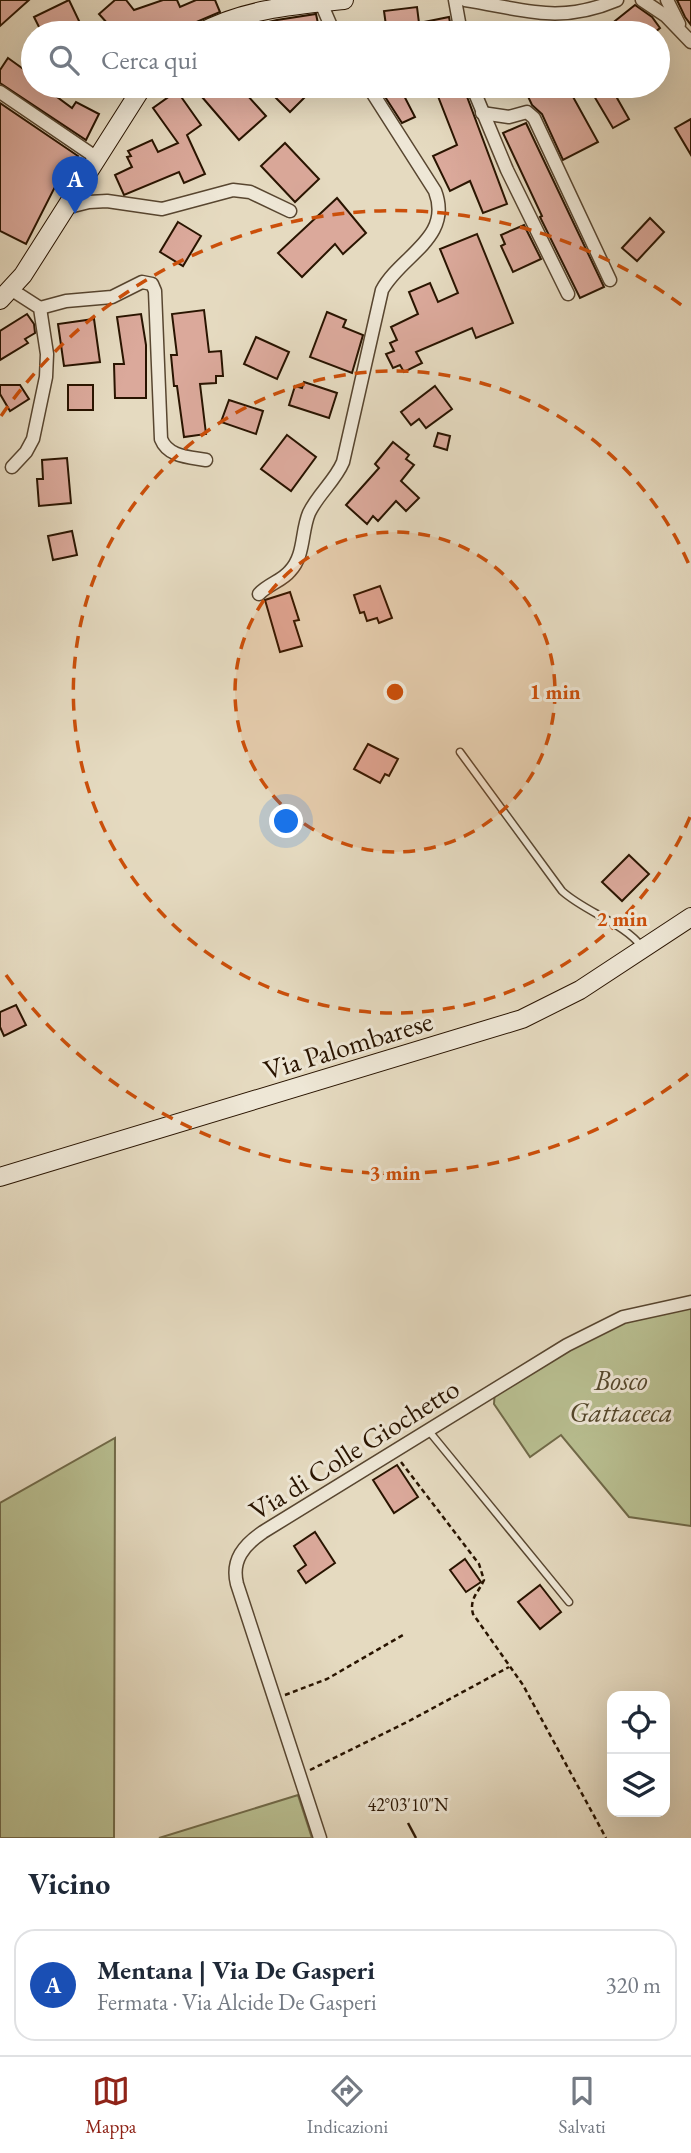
<!DOCTYPE html>
<html lang="it">
<head>
<meta charset="utf-8">
<style>
  :root { --surface:#fff; --page:#f2f2f3; --text:#1f2937; --muted:#747a83; --line:#e0e1e3; --accent:#8f2418 }
  body { margin:0; font-family:"EB Garamond",serif; background:var(--page); color:var(--text) }
  .controls { position:absolute; right:21px; bottom:21px; display:grid; overflow:hidden; border-radius:14px; box-shadow:0 7px 28px #0002 }
  .controls button { width:63px; height:63px; display:grid; place-items:center; padding:0; border:0; border-bottom:2px solid var(--line); background:var(--surface); color:var(--text); font:35px sans-serif }
  .you { position:absolute; left:287px; top:822px; width:24px; height:24px; margin:-18px; border:5px solid #fff; border-radius:50%; background:#1a73e8; box-shadow:0 0 0 10px #1a73e833 }
  .badge { display:grid; place-items:center; width:46px; height:46px; border-radius:50%; background:var(--accent); color:#fff; font-size:23px; font-weight:700 }
  .pin { position:absolute; translate:-50% -58px; filter:drop-shadow(0 2px 4px #0008) }
  .pin::after { content:''; position:absolute; top:37px; width:24px; height:21px; background:inherit; clip-path:polygon(0 0,100% 0,50% 100%) }
  .list { margin:0; padding:0; list-style:none }
  h2 { display:flex; justify-content:space-between; align-items:center; height:91px; margin:0; padding:0 28px; font-size:30px }
  h2 small { font-size:23px; font-weight:400; color:var(--muted) }
  .list li { display:grid; grid-template-columns:46px 1fr auto; gap:21px; align-items:center; box-sizing:border-box; height:112px; margin:0 14px 14px; padding:0 14px; border:2px solid var(--line); border-radius:21px }
  .list b { display:block; font-size:26px; white-space:nowrap }
  .list p { margin:0; font-size:23px; white-space:nowrap; color:var(--muted) }
  .list em { font-size:23px; font-style:normal; color:var(--muted) }
  .icon { flex:none; width:38px; height:38px; fill:none; stroke:currentColor; stroke-width:2; stroke-linecap:round; stroke-linejoin:round }
  .map { position:relative; flex:none; width:691px; height:1838px; overflow:hidden }
  .search { position:absolute; background:var(--surface); box-shadow:0 7px 28px #0002; left:21px; right:21px; top:21px; height:77px; display:flex; align-items:center; gap:18px; box-sizing:border-box; padding:0 24px; border-radius:38px; color:var(--muted); font-size:26px }
  .sheet { height:217px; background:var(--surface) }
  nav { display:flex; justify-content:space-around; align-items:center; box-sizing:border-box; height:98px; border-top:2px solid var(--line); background:var(--surface); font-size:19px; color:var(--muted) }
  nav a { display:grid; justify-items:center; gap:4px }
  nav .on { color:var(--accent) }
  .map>svg:first-child { display:block }
</style>
</head>
<body>
<div class="map">
<svg width="691" height="1838" viewBox="0 0 691 1838">
  <rect width="100%" height="100%" fill="#e5dac0"/>
  <filter id="stains"><feTurbulence type="fractalNoise" baseFrequency=".00286" numOctaves="4"/><feColorMatrix values="0 0 0 0 .2 0 0 0 0 .09 0 0 0 0 .02 0 0 0 .5 -.17"/></filter>
  <radialGradient id="worn" r=".72"><stop offset=".6" stop-color="#630" stop-opacity="0"/><stop offset="1" stop-color="#630" stop-opacity=".3"/></radialGradient>
  <g fill="#b8be90" stroke="#706948" stroke-width="2">
    <polygon points="691,1303 691,1526 629,1517 561,1435 530,1457 494,1404 495,1389 625,1313"/>
    <polygon points="115,1438 114,1838 0,1838 0,1503"/>
    <polygon points="298,1795 312,1838 159,1838"/>
  </g>
  <g fill="#dba99b" stroke="#291400" stroke-width="2">
    <polygon points="0,0 29,0 0,26"/>
    <polygon points="69,0 80,23 59,33 42,33 34,17"/>
    <polygon points="115,0 126,0 134,10 163,0 177,0 180,7 196,0 215,0 220,12 194,23 189,33 116,33 99,14"/>
    <polygon points="677,0 691,0 691,25 685,17"/>
    <polygon points="635,5 652,17 660,28 654,33 600,33"/>
    <polygon points="417,7 419,23 449,17 452,33 387,33 384,11"/>
    <polygon points="316,14 320,33 244,33 243,28 277,20"/>
    <polygon points="8,58 33,76 33,86 53,86 49,91 72,108 76,102 99,114 86,140 0,83 0,70"/>
    <polygon points="214,86 239,86 266,116 239,140 202,97"/>
    <polygon points="264,86 300,86 308,94 290,112"/>
    <polygon points="386,86 399,86 415,117 402,123 380,89"/>
    <polygon points="434,86 463,86 507,204 483,213 470,181 450,191 433,156 457,145"/>
    <polygon points="523,86 567,86 598,142 563,160 542,114 532,105"/>
    <polygon points="591,86 633,86 617,98 629,119 613,128 594,96 596,95"/>
    <polygon points="177,91 201,125 187,135 205,174 184,183 179,172 124,195 115,175 132,167 127,157 131,156 128,151 152,140 158,152 178,143 153,108"/>
    <polygon points="0,103 78,156 72,168 66,165 26,244 0,231"/>
    <polygon points="691,119 691,155 675,128"/>
    <polygon points="526,123 604,287 580,298 540,217 542,216 503,133"/>
    <polygon points="285,143 319,179 295,202 261,166"/>
    <polygon points="337,198 366,233 343,254 335,244 302,277 278,253"/>
    <polygon points="650,218 664,232 637,261 622,248"/>
    <polygon points="178,222 201,236 183,266 160,252"/>
    <polygon points="524,225 541,259 513,272 501,246 505,244 501,235"/>
    <polygon points="477,234 513,323 476,338 472,328 416,352 422,363 404,372 400,365 393,368 386,354 394,351 390,343 397,340 391,327 418,314 409,292 430,283 438,302 458,293 440,249"/>
    <polygon points="204,310 209,352 221,351 223,376 216,376 216,383 200,384 206,434 184,437 177,386 174,386 171,355 177,355 172,314"/>
    <polygon points="327,312 346,320 343,327 363,335 352,373 310,357"/>
    <polygon points="27,314 34,324 35,333 25,339 28,343 0,360 0,331"/>
    <polygon points="141,314 146,345 146,398 115,398 114,364 124,364 117,317"/>
    <polygon points="94,319 100,362 64,366 58,324"/>
    <polygon points="256,337 289,352 277,379 244,364"/>
    <polygon points="304,382 337,393 329,418 289,405 295,386 302,388"/>
    <polygon points="0,385 20,385 29,399 10,411 0,394"/>
    <rect x="68" y="385" width="25" height="25"/>
    <polygon points="435,386 452,409 426,428 419,419 411,425 401,412"/>
    <polygon points="229,400 263,411 256,434 221,422"/>
    <polygon points="438,433 450,436 447,450 434,446"/>
    <polygon points="287,435 316,457 291,491 261,469"/>
    <polygon points="393,442 409,455 406,459 414,465 401,481 419,498 406,511 396,501 378,521 373,516 367,524 346,505 379,468 375,464"/>
    <polygon points="67,458 71,503 39,506 37,479 43,479 42,460"/>
    <polygon points="72,531 77,555 53,560 48,536"/>
    <polygon points="380,586 392,618 379,623 377,618 367,621 364,612 360,613 354,595"/>
    <polygon points="290,592 299,620 294,621 302,646 280,652 265,600"/>
    <polygon points="368,744 398,759 389,776 385,774 380,783 354,769"/>
    <polygon points="629,855 649,874 622,901 602,882"/>
    <polygon points="16,1005 26,1025 4,1036 0,1027 0,1012"/>
    <polygon points="397,1465 418,1497 394,1513 373,1480"/>
    <polygon points="315,1532 335,1563 306,1583 298,1571 306,1565 294,1546"/>
    <polygon points="465,1559 481,1582 466,1592 450,1570"/>
    <polygon points="540,1585 561,1612 540,1629 518,1602"/>
  </g>
  <g fill="none" stroke-linecap="round" stroke-linejoin="round">
    <g stroke="#584630" stroke-width="9">
      <g id="lane">
        <path d="M460,752L562,891C585,912 624,923 642,947"/>
        <polyline points="428,1430 569,1602"/>
      </g>
    </g>
    <g stroke="#584630" stroke-width="15">
      <g id="street">
        <polyline points="455,0 461,33"/>
        <path d="M465,0C523,9 558,25 617,0"/>
        <polyline points="642,0 666,16 691,42"/>
        <polyline points="667,0 679,24"/>
        <polyline points="321,3 334,33"/>
        <polyline points="472,86 507,170 568,294"/>
        <polyline points="0,92 97,158"/>
        <polyline points="482,113 509,117 527,112 534,118 610,280"/>
        <polyline points="65,208 89,202 107,201 162,209 233,190 250,192 290,211"/>
        <polyline points="12,290 40,308 47,354 46,377 33,439 26,452 12,467"/>
        <path d="M40,308L66,301L112,297L142,282L152,284L155,291L161,439C168,457 189,457 206,460"/>
        <path d="M259,594C268,584 282,581 290,571C305,555 301,532 309,513C318,494 335,481 343,462L382,290C401,255 453,238 435,191L368,86"/>
        <path d="M320,1838L237,1584C231,1560 244,1545 263,1532L567,1345L623,1317L691,1302"/>
      </g>
    </g>
    <g stroke="#291400" stroke-width="20">
      <g id="secondary">
        <path d="M200,33C244,9 295,5 344,0"/>
        <polyline points="0,300 23,275 143,86"/>
        <polyline points="0,1177 522,1019 580,990 691,917"/>
      </g>
    </g>
    <g stroke="#291400" stroke-width="2.5" stroke-dasharray="5 3.5" stroke-linecap="butt">
      <path d="M401,1462L479,1564L484,1580C478,1593 469,1599 473,1614L523,1685L606,1838"/>
      <polyline points="285,1695 327,1679 403,1635"/>
      <polyline points="310,1770 409,1721 509,1667"/>
    </g>
    <use href="#lane" stroke="#eee7d6" stroke-width="6"/>
    <use href="#street" stroke="#eee7d6" stroke-width="12"/>
    <use href="#secondary" stroke="#eee7d6" stroke-width="18"/>
  </g>
  <path fill="none" stroke="#291400" stroke-width="2.5" d="M408,1823L416,1838"/>
  <circle cx="395" cy="692" r="160" fill="#cb4f0a" fill-opacity=".12"/>
  <g fill="none" stroke="#cb4f0a" stroke-width="3.5" stroke-dasharray="12 9">
    <circle cx="395" cy="692" r="160"/>
    <path d="M690 817A321 321 0 1 1 690 567"/>
    <path d="M688 1074A481 481 0 0 1 1 968M1 416A481 481 0 0 1 688 310"/>
  </g>
  <g text-anchor="middle" stroke-width="6" stroke-linejoin="round" paint-order="stroke">
    <g font-size="28" fill="#291400" stroke="#eee7d6">
      <text transform="translate(348 1045) rotate(-17)" y="10">Via Palombarese</text>
      <text transform="translate(354 1449) rotate(-32)" y="10">Via di Colle Giochetto</text>
    </g>
    <g font-size="28" font-style="italic" fill="#54472b" stroke="#eee7d6">
      <text x="621" y="1390">Bosco<tspan x="621" dy="32">Gattaceca</tspan></text>
    </g>
  </g>
  <g font-size="18" text-anchor="middle" fill="#291400" stroke="#eee7d6" stroke-width="6" stroke-linejoin="round" paint-order="stroke">
    <text x="408" y="1811">42°03'10"N</text>
  </g>
  <circle cx="395" cy="692" r="10" fill="#cb4f0a" stroke="#eee7d6" stroke-width="3.5"/>
  <g font-size="21" text-anchor="middle" font-weight="bold" fill="#cb4f0a" stroke="#eee7d6" stroke-width="6" stroke-linejoin="round" paint-order="stroke">
    <text x="555" y="699">1 min</text>
    <text x="622" y="926">2 min</text>
    <text x="395" y="1180">3 min</text>
  </g>
  <rect width="100%" height="100%" filter="url(#stains)"/>
  <rect width="100%" height="100%" fill="url(#worn)"/>
</svg>
<div class="controls">
<button><svg class="icon" aria-label="locate" viewBox="0 0 24 24"><circle cx="12" cy="12" r="6"/><path d="M12 2v4M12 18v4M2 12h4M18 12h4"/></svg></button>
<button><svg class="icon" aria-label="layers" viewBox="0 0 24 24"><path d="M12 4l9 5-9 5-9-5zM3 14l9 5 9-5"/></svg></button>
</div>
<div class="you"></div>
<div class="pin badge" style="left:75px;top:214px;background:#1a4fb4">A</div>
<div class="search"><svg class="icon" aria-label="search" viewBox="0 0 24 24"><circle cx="10" cy="10" r="6"/><path d="M15 15l6 6"/></svg>Cerca qui</div>
</div>
<section class="sheet">
<h2>Vicino<small></small></h2>
<ul class="list">
<li><span class="badge" style="background:#1a4fb4">A</span><div><b>Mentana | Via De Gasperi</b><p>Fermata · Via Alcide De Gasperi</p></div><em>320 m</em></li>
</ul>
</section>
<nav>
<a class="on"><svg class="icon" aria-label="map" viewBox="0 0 24 24"><path d="M3 6l6-2 6 2 6-2v14l-6 2-6-2-6 2zM9 4v14M15 6v14"/></svg>Mappa</a>
<a><svg class="icon" aria-label="directions" viewBox="0 0 24 24"><path d="M12 3l9 9-9 9-9-9zM9 14v-3h6M13 9l2 2-2 2"/></svg>Indicazioni</a>
<a><svg class="icon" aria-label="saved" viewBox="0 0 24 24"><path d="M7 4h10v16l-5-4-5 4z"/></svg>Salvati</a>
</nav>
</body>
</html>
